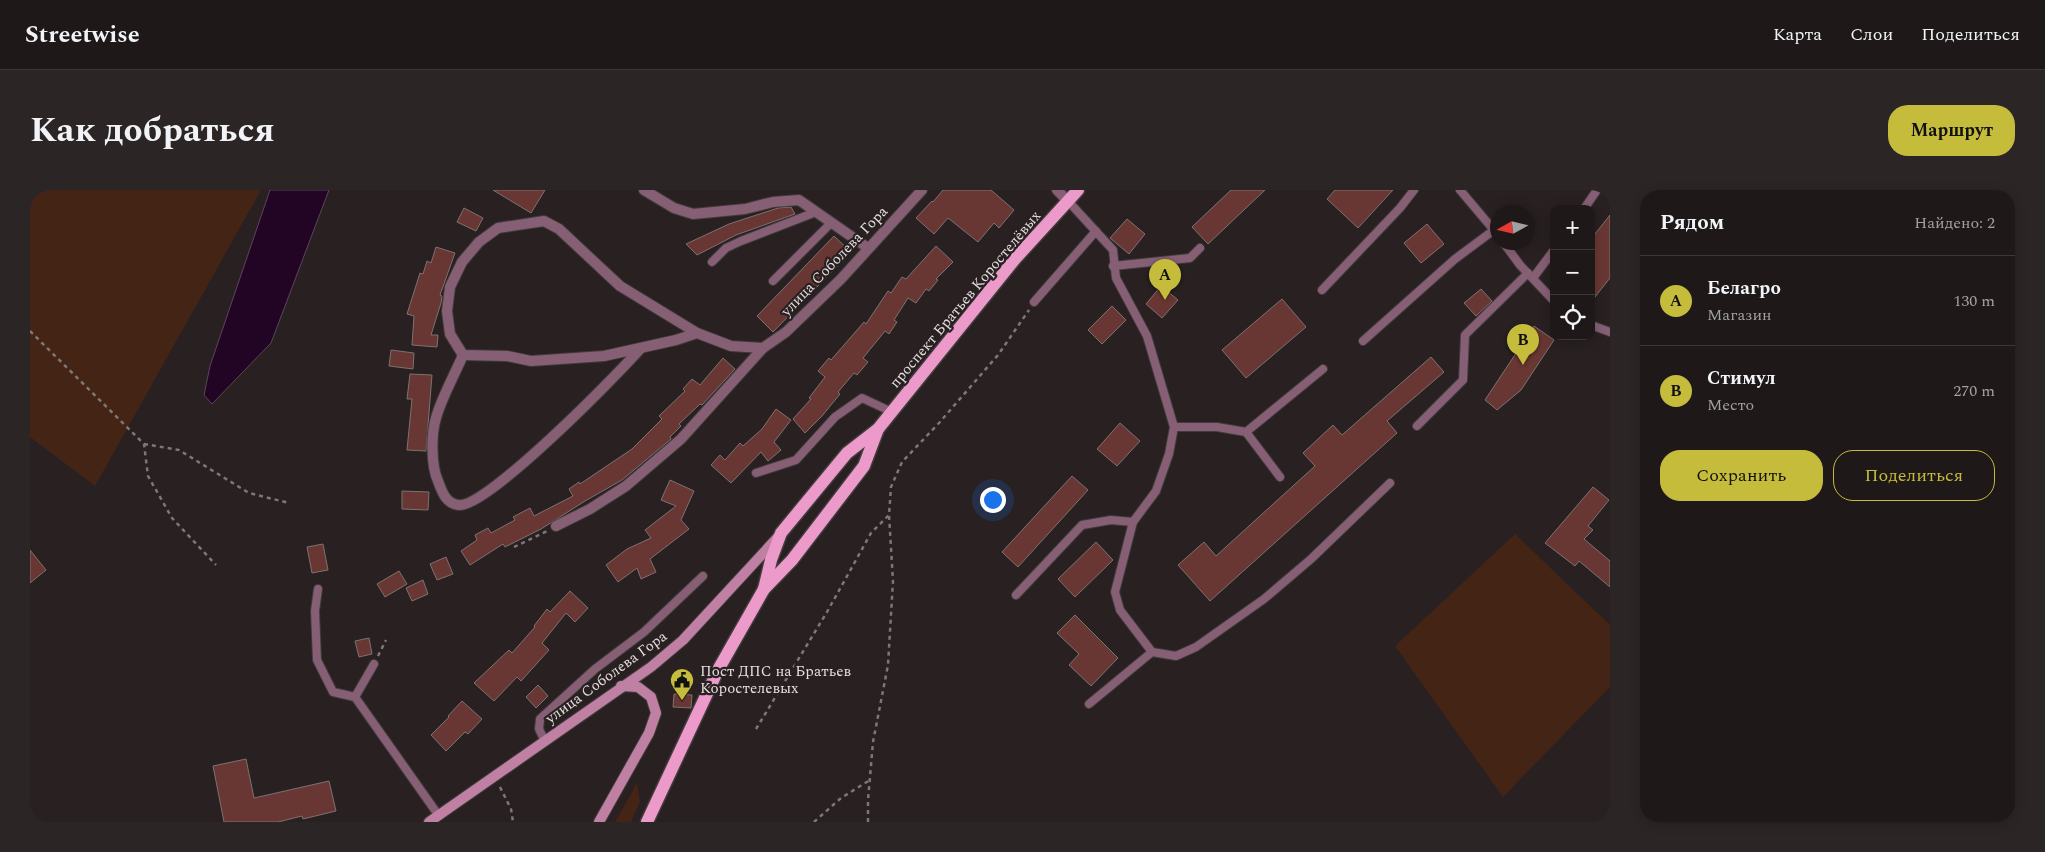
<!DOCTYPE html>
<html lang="ru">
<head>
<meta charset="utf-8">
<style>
  :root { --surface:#1e1819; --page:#2b2526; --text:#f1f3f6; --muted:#a1a0a2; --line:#3c3738; --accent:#c6bc3c }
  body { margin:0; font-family:Spectral,serif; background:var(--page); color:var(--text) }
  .controls { position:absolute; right:15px; top:15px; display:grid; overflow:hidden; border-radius:10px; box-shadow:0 2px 12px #0003 }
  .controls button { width:45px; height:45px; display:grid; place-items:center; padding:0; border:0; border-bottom:1px solid var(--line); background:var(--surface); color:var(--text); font:25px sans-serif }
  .compass { position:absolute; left:1460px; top:15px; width:45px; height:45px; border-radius:50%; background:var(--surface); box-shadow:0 2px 12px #0003; rotate:262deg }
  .you { position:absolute; left:962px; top:309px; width:18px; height:18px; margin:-12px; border:4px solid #fff; border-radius:50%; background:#1a73e8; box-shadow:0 0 0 8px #1a73e833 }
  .badge { display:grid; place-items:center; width:32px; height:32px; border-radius:50%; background:var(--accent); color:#111; font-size:16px; font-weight:700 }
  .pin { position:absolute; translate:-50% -41px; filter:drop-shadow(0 1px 2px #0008) }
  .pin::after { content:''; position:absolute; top:26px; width:18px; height:15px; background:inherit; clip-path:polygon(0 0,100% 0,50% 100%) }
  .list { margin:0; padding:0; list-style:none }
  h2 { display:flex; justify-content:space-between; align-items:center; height:65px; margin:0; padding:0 20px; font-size:21px }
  h2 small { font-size:16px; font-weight:400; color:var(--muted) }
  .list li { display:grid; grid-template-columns:32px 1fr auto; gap:15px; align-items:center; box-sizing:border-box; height:90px; padding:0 20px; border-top:1px solid var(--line) }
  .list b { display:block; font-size:19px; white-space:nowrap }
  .list p { margin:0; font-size:16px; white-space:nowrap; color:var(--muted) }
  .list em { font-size:16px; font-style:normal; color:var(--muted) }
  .actions { display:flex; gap:10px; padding:15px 20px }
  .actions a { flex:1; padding:11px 0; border:1px solid var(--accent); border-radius:20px; text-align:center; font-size:18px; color:var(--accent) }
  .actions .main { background:var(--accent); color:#111 }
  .icon { flex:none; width:28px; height:28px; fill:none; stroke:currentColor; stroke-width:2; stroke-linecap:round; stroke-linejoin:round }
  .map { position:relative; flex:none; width:1580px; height:632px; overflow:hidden; border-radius:20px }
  header { display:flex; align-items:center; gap:30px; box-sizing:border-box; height:70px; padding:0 25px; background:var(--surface); border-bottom:1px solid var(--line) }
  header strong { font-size:24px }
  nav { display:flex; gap:28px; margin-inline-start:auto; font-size:18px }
  .intro { display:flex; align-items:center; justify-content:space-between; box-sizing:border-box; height:120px; padding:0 30px }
  h1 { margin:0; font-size:35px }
  .button { padding:12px 22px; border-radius:20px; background:var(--accent); color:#111; font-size:18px; font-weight:700 }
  main { display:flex; gap:30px; padding:0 30px }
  aside { flex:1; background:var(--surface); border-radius:20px; box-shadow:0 2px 12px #0003 }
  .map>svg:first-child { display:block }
</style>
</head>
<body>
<header>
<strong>Streetwise</strong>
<nav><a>Карта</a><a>Слои</a><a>Поделиться</a></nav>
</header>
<div class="intro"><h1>Как добраться</h1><a class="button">Маршрут</a></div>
<main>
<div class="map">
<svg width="1580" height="632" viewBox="0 0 1580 632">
  <rect width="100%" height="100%" fill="#282021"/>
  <g fill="#442415">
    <polygon points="0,0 231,0 65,296 0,247"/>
    <polygon points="1485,344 1580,435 1580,497 1473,607 1365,456"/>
    <polygon points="607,593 610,612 601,632 585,632"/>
  </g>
  <polygon fill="#220424" stroke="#5c465c" points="240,0 299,0 241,153 182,214 174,205 180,176"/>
  <g fill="#693733" stroke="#7d7271">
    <polygon points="463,0 515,0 501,23"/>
    <polygon points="913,0 961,0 984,20 969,38 964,33 948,52 918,28 904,44 886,28 902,11 903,12"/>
    <polygon points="1201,0 1235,0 1178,54 1162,37"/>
    <polygon points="1305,0 1363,0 1328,38 1297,9"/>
    <polygon points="761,17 765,24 706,45 667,65 656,54 699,34 748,18"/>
    <polygon points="434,18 453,28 446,41 427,32"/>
    <polygon points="1580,25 1580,88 1561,112 1561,49"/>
    <polygon points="1097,29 1115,44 1099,64 1080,48"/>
    <polygon points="1397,34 1414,54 1391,73 1374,53"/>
    <polygon points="804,46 821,62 743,142 727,126"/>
    <polygon points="906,56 923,72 906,89 908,90 899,101 896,99 886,113 878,108 864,130 867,132 859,144 855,141 833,168 838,172 827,185 824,183 808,202 810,204 792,226 775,243 763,229 781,209 779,208 795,187 788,181 799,168 801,170 834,132 836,134 858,101 861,103 872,87 876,89"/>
    <polygon points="406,57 425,63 410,105 412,106 411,113 401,145 408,145 407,157 382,155 384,126 377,124 390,83 393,84 397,71 401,73"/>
    <polygon points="1131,96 1148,110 1132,128 1116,114"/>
    <polygon points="1451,99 1462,111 1446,126 1434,113"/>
    <polygon points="1252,109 1276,137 1216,188 1192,160"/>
    <polygon points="1082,116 1096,130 1072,154 1058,140"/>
    <polygon points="1504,136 1524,150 1491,200 1467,220 1455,210"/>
    <polygon points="361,160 384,163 383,179 359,176"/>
    <polygon points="1401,167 1414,182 1357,231 1367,243 1180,411 1148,375 1174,352 1186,366 1285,276 1273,263 1303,235 1312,245"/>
    <polygon points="693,168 705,179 672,215 670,214 649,234 651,236 640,247 641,249 592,290 555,311 511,339 475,357 473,354 440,375 431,361 447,350 445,345 458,338 461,343 485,330 483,327 500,318 504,326 543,306 539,299 549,292 550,294 602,259 632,229 629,226 655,201 653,199 662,189 670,195"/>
    <polygon points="380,184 402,185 396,261 377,260 382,209 377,209"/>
    <polygon points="746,219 761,230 744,252 751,260 738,271 731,262 701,293 681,275 690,265 695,270 710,253 713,256 732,239"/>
    <polygon points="1090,233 1110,251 1087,276 1067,259"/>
    <polygon points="1042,286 1058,300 988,377 972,362"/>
    <polygon points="640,290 664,301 651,330 659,339 620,369 626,382 611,389 607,378 588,392 576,375 597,359 621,348 615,340 646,316 631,310"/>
    <polygon points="1563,297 1579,310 1558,336 1563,340 1554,349 1580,371 1580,397 1549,371 1545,376 1515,353"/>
    <polygon points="372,301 399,302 398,320 372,319"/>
    <polygon points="1066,352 1083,370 1045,407 1028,389"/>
    <polygon points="293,354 298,380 282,383 277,357"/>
    <polygon points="0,360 16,380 0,393"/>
    <polygon points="416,367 423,384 407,390 400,374"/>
    <polygon points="369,381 377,394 355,407 347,394"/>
    <polygon points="393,390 398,404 382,411 376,398"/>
    <polygon points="540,401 558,418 545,432 536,423 512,453 519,460 491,491 487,487 464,511 444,493 479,460 482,463 505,437 504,436 517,419 520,422"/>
    <polygon points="1045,425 1088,468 1061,496 1039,475 1049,464 1027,443"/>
    <polygon points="339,448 342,464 329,467 325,451"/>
    <polygon points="508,495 518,506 506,518 496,507"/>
    <polygon points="644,504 662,505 661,518 643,517"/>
    <polygon points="432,511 452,529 438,544 435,542 416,561 401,545 419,527 418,526"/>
    <polygon points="216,569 224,608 299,591 306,621 273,629 272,626 248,632 194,632 183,576"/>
  </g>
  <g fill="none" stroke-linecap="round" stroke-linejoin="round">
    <g stroke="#423b3c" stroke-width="10">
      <g id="lane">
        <polyline points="1430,0 1468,45"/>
        <polyline points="1038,11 1083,60 1086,88 1117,146 1144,237 1139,264 1126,301 1103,332 1085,402 1090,420 1122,462 1059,514"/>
        <polyline points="1554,19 1567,0"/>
        <polyline points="1473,52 1490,75 1524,111"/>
        <polyline points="682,72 696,58 711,51 786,22"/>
        <polyline points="1083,76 1160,68 1170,58"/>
        <polyline points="1503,88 1524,60"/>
        <polyline points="743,91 801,33"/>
        <polyline points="1292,100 1370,18 1384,0"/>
        <polyline points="1004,112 1066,41"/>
        <polyline points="1561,135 1580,142"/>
        <polyline points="1333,151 1425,69 1464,40"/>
        <polyline points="1387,236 1433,190 1435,145 1498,83"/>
        <polyline points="1144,237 1187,237 1216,242 1293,179"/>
        <polyline points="1216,242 1250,287"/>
        <polyline points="726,283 766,270 805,227 832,208 862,222"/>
        <polyline points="288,399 285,421 287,470 303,502 325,507"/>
        <polyline points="986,405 1052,335 1081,330 1103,332"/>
        <polyline points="1122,462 1146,466 1166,457 1234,409 1281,369 1360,293"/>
        <polyline points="344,474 325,507 409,626"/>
        <polyline points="515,551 509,539 510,529 565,479 614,442 673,386"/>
      </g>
    </g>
    <g stroke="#423b3c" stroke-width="12">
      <g id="street">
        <polyline points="614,0 644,18 663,24 715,19 743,12 769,10 838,58"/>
        <polyline points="1027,0 1038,11"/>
        <polyline points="667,143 646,150 574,166 501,171 477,166 433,165 420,144 417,121 420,97 432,72 449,52 468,38 514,31 529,39 590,96 667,143 701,156 733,158"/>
        <path d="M433,165C425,184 411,209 406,228C401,244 401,276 408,291C412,302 416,314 429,315C457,318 588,184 611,158"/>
        <polyline points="526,336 560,319 596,296 651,249 733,158 756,142 811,89 892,0"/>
      </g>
    </g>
    <g stroke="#423b3c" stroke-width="12">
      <g id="secondary">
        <polyline points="399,632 621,477 653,450 749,346"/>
        <polyline points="569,632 619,543 626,523 621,507 608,497 591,496"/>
      </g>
    </g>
    <g stroke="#423b3c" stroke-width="15">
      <g id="primary">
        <polyline points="734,399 741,370 751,343 817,263 848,239 985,69 1048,0"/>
        <polyline points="617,632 688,480 734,399 762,370 834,276 848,239"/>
      </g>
    </g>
    <g stroke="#7e7778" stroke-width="2.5" stroke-dasharray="4 4" stroke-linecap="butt">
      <polyline points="0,141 114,254 118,286 142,328 186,375"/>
      <polyline points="114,254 149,260 219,303 259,313"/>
      <polyline points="484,357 517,341"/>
      <polyline points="348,466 356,450"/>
      <polyline points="726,539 797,422 841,343 859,325"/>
      <polyline points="470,597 481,619 483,632"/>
      <polyline points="784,632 811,608 840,590"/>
      <polyline points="838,632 838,610 843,552 858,475 863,391 859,325 861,297 872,272 909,233 968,165 999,120"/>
    </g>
    <use href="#lane" stroke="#865f75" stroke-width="8"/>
    <use href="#street" stroke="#865f75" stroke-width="10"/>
    <use href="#secondary" stroke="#bf80a4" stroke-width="10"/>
    <use href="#primary" stroke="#eb9ac9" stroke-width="12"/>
  </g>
  <defs>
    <g id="civic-pin" transform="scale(1.25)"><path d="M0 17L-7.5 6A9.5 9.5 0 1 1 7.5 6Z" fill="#c6bc3c" stroke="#282021"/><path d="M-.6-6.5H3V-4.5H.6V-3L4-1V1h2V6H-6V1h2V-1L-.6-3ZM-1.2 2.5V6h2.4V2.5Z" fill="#111"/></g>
  </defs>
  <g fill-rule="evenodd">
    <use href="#civic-pin" x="652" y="490"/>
  </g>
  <g text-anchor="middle" stroke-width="4.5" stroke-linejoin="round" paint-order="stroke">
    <g font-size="15" fill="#e5dfe0" stroke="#282021">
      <text transform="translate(804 71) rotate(-46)" y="5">улица Соболева Гора</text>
      <text transform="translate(935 109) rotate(-50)" y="5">проспект Братьев Коростелёвых</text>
      <text transform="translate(576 487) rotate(-36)" y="5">улица Соболева Гора</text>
    </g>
    <g font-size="15" fill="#e5dfe0" stroke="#282021" text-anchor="start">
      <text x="670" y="486">Пост ДПС на Братьев<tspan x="670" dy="17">Коростелевых</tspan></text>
    </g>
  </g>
</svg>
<div class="controls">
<button>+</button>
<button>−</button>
<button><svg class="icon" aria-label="locate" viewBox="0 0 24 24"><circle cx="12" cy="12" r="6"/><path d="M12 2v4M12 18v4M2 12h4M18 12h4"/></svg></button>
</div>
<svg class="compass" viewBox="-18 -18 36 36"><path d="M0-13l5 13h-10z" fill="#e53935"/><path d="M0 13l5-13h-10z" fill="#a1a0a2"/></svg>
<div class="you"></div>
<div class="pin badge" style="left:1135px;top:110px">A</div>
<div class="pin badge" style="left:1493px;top:175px">B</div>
</div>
<aside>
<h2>Рядом<small>Найдено: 2</small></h2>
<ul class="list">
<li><span class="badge">A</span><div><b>Белагро</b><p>Магазин</p></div><em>130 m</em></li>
<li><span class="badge">B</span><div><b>Стимул</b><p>Место</p></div><em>270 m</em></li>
</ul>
<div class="actions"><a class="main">Сохранить</a><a>Поделиться</a></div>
</aside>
</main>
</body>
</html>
